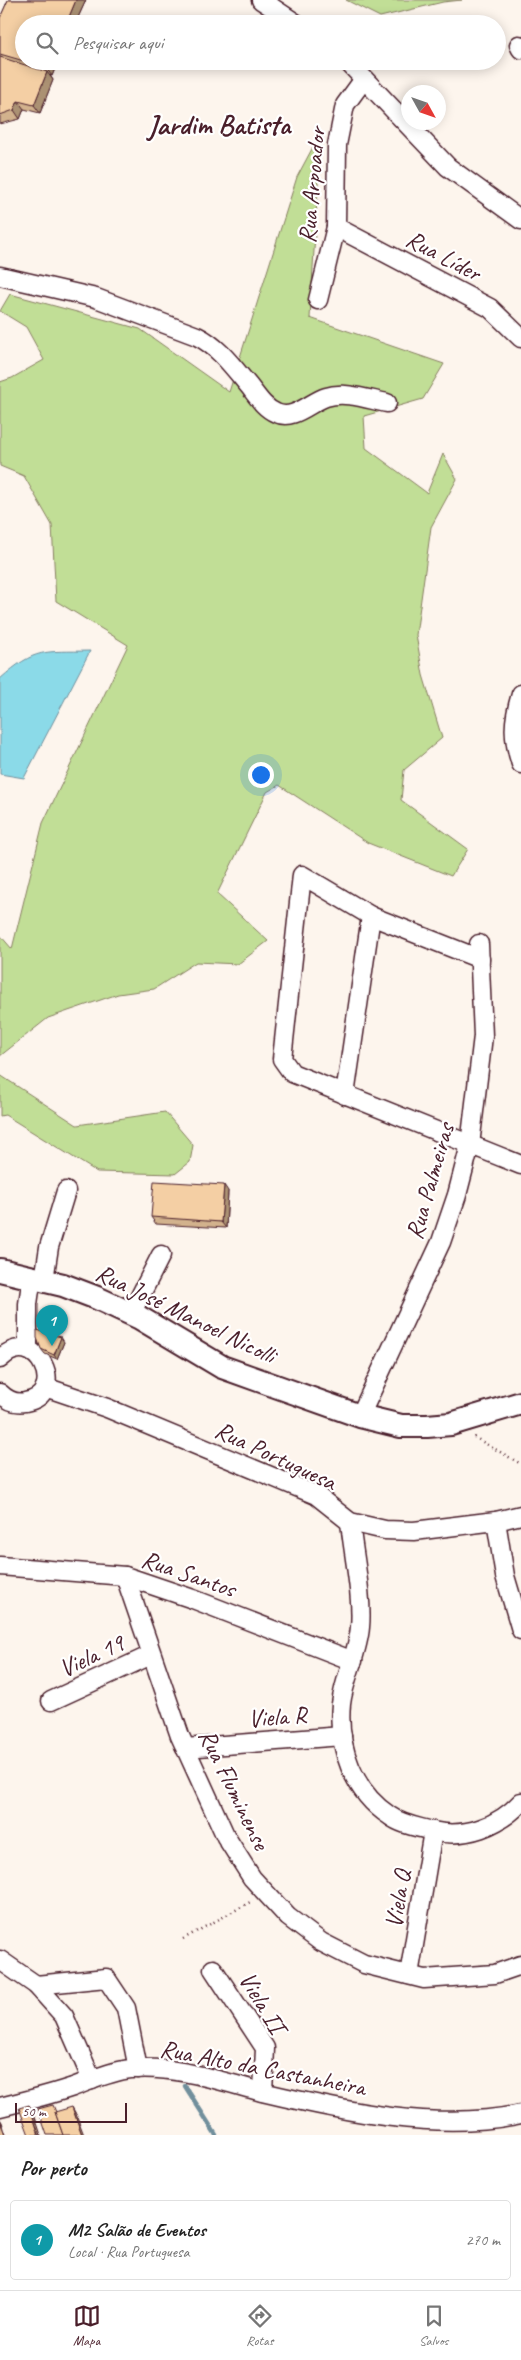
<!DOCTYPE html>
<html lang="pt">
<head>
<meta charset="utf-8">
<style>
  :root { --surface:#fff; --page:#f2f2f2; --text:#222; --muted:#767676; --line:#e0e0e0; --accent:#4a1f2b }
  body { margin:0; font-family:Caveat,sans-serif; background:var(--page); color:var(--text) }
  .compass { position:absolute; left:401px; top:85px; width:45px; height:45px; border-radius:50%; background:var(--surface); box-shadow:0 2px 12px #0003; rotate:130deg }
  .scale { position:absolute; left:15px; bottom:12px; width:112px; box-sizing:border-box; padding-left:5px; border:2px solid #4a1f2b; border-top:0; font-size:14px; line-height:18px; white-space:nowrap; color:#4a1f2b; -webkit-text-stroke:4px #fff; paint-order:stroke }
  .you { position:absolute; left:260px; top:774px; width:18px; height:18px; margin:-12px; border:4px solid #fff; border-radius:50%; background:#1a73e8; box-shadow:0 0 0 8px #1a73e833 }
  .badge { display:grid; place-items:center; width:32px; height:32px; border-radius:50%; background:var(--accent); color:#fff; font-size:16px; font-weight:700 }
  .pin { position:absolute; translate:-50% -41px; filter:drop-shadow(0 1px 2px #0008) }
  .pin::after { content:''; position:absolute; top:26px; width:18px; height:15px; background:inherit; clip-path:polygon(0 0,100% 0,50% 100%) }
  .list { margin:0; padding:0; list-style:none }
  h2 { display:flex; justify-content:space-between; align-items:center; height:65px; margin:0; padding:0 20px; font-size:21px }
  h2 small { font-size:16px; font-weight:400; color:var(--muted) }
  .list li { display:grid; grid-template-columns:32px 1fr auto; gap:15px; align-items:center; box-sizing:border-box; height:80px; margin:0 10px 10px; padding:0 10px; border:1px solid var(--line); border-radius:5px }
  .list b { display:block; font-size:19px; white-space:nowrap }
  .list p { margin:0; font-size:16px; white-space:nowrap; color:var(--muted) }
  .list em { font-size:16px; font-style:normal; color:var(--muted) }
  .icon { flex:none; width:28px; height:28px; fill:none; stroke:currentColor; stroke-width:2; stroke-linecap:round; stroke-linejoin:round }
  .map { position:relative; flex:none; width:521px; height:2135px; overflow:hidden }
  .search { position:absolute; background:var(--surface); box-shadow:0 2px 12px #0003; left:15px; right:15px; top:15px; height:55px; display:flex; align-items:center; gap:12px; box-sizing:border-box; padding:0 18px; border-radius:28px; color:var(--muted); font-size:19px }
  .sheet { height:155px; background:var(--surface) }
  nav { display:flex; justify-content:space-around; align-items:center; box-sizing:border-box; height:70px; border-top:1px solid var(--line); background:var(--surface); font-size:14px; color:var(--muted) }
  nav a { display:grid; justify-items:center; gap:2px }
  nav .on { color:var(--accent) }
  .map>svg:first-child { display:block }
</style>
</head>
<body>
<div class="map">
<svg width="521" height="2135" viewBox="0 0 521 2135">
  <rect width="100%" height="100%" fill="#fdf5ed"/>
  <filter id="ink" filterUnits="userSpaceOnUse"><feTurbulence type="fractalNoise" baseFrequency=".02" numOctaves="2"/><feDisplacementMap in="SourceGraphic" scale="10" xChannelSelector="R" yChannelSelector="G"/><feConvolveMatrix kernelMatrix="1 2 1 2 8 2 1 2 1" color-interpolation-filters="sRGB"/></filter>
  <g filter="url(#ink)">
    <g fill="#c1de96" stroke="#867e60">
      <polygon points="346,0 462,0 443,2 380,17"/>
      <polygon points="313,147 318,183 310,318 444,364 423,399 364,416 366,448 427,493 443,454 457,479 431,527 416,635 423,675 442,738 404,770 401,800 468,849 451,876 368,843 279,785 267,792 217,894 268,941 238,964 196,962 154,989 118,994 48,1018 0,1056 0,935 12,949 43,823 128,645 56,601 52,525 24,476 0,466 0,382 12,378 44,360 26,327 0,311 10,294 140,329 229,392 297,177"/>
      <polygon points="0,1075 77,1125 165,1112 193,1145 190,1162 175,1174 97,1172 5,1115 0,1116"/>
    </g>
    <path fill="#8bdae8" stroke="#718f9c" d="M90,651L24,778L0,774V679C36,647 44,652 90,651Z"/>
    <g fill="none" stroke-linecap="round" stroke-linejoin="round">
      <polyline stroke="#718f9c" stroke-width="4.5" points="185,2086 216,2135"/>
      <g stroke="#4a1f2b" stroke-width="21">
        <g id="minor">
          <polyline points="261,0 297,24"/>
          <polyline points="519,45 521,49"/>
          <polyline points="347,61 448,167 521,220"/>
          <polyline points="336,227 490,308 521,338"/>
          <path d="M0,276L96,298L197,336C219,347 233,367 249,386C257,396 264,408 276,413C294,421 310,402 326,397C345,391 367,399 387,403"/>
          <polyline points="318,300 336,227 337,145 345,105 364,79"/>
          <path d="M521,694C513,721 512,737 521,764"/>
          <polyline points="480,959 371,916 302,875 282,1059 292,1073 521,1165"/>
          <polyline points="345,1095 371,916"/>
          <polyline points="44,1280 49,1247 66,1191"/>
          <polyline points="131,1314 161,1255"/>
          <polyline points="28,1350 28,1304 32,1276"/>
          <path d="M0,1359C36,1323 70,1395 25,1402C15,1404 7,1400 0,1393"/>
          <polyline points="45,1387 107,1408 316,1495 350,1522 385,1530 414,1531 496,1521 521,1515"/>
          <polyline points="360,1416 441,1242 457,1195 470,1145 483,1036 479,944"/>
          <polyline points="496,1521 505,1576 521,1630"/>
          <path d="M350,1522C353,1552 363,1598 360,1627C358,1653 344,1678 341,1704C337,1746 353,1792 390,1816C402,1825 418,1827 432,1831C465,1839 499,1826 521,1802"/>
          <polyline points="0,1566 125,1576 193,1599 353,1661"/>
          <polyline points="125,1576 180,1736 226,1837 252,1878 288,1917 321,1942 364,1964 424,1979 495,1974 521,1965"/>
          <polyline points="51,1701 151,1655"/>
          <polyline points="185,1748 342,1736"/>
          <polyline points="0,1960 36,1985 64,2016 92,2080"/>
          <polyline points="213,1969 265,2048 263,2092"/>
          <polyline points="409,1975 433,1831"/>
          <polyline points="36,1985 106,1978 126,2008 138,2069"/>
          <path d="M0,2107C25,2101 49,2095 73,2087C92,2080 111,2071 131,2069C175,2065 220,2081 262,2092C342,2111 439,2132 521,2114"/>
        </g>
      </g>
      <g stroke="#4a1f2b" stroke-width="26">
        <polyline id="major" points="0,1270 63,1285 97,1298 140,1318 222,1367 360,1416 401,1426 427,1426 451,1424 521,1403"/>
      </g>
      <g stroke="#4a1f2b" stroke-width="2.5" stroke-dasharray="1 4" stroke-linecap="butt">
        <polyline points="474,1437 521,1464"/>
        <polyline points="183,1939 252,1901"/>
      </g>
      <use href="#minor" stroke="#fff" stroke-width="18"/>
      <use href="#major" stroke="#fff" stroke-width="22"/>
    </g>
    <g fill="#d2b28d" stroke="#4a1f2b">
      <polygon points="8,0 86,0 75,24 24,24 24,61 58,61 52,76 50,75 53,80 40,113 24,109 20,119 0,124 0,18"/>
      <polygon points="228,1191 226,1228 156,1224 151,1217"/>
      <polygon points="64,1342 57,1359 45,1354 41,1349"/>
    </g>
    <g fill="#ab9173" stroke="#4a1f2b">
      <polygon points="76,0 86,0 75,24 66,24"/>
      <polygon points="49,61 58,61 52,76 46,68"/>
      <polygon points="47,72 53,80 40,113 34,105"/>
      <polygon points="18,101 24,109 20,119 14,110"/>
      <polygon points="224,1185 228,1191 226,1228 221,1222"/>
      <polygon points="61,1337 64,1342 57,1359 54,1355"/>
      <polygon points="29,2105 33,2111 41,2135 39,2135"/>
      <polygon points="72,2107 76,2114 84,2135 82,2135"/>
      <polygon points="0,2119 2,2122 6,2135 5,2135"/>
    </g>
    <g fill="#f4cfa4" stroke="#4a1f2b">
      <polygon points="8,0 76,0 66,24 24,24 24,61 0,54 0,18"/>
      <polygon points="0,57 47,72 34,105 18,101 14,110 0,115"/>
      <polygon points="25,61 49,61 46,68"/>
      <polygon points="154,1181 224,1185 221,1222 151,1217"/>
      <polygon points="37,1330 61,1337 54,1355 41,1349 37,1338"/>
      <polygon points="29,2105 39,2135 29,2135 19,2108"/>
      <polygon points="53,2105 56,2112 55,2112 63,2135 47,2135 38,2109"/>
      <polygon points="72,2107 82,2135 63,2135 55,2112"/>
      <polygon points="0,2121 5,2135 0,2135"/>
    </g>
  </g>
  <g text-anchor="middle" stroke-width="4.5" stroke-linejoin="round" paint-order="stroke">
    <g font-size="25" fill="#4a1f2b" stroke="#fff">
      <text transform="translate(311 185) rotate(-85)" y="9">Rua Arpoador</text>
      <text transform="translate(444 255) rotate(28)" y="9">Rua Líder</text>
      <text transform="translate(429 1181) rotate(-74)" y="9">Rua Palmeiras</text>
      <text transform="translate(186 1313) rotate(26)" y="9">Rua José Manoel Nicolli</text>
      <text transform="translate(276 1455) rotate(25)" y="9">Rua Portuguesa</text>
      <text transform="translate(189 1573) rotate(19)" y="9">Rua Santos</text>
      <text transform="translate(91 1655) rotate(-25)" y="9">Viela 19</text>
      <text transform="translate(277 1716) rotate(-4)" y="9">Viela R</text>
      <text transform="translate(235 1789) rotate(64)" y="9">Rua Fluminense</text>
      <text transform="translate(397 1899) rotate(-81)" y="9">Viela Q</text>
      <text transform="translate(263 2002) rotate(59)" y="9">Viela II</text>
      <text transform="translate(263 2067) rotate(11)" y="9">Rua Alto da Castanheira</text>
    </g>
    <g font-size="28" font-weight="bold" fill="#4a1f2b" stroke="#fff">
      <text x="219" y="134">Jardim Batista</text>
    </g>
  </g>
</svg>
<svg class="compass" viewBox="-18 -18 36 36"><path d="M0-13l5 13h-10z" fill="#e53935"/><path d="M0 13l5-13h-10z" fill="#767676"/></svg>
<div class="scale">50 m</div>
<div class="you"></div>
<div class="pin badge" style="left:52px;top:1346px;background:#0f9aa8">1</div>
<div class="search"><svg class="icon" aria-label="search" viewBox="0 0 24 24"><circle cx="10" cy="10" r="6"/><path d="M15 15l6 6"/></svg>Pesquisar aqui</div>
</div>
<section class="sheet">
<h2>Por perto<small></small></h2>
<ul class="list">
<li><span class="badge" style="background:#0f9aa8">1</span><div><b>M2 Salão de Eventos</b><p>Local · Rua Portuguesa</p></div><em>270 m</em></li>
</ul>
</section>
<nav>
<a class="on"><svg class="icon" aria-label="map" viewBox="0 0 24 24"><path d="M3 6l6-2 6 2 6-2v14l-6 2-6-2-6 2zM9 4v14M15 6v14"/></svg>Mapa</a>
<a><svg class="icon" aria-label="directions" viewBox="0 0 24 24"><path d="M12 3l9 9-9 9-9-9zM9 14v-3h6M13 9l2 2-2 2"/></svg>Rotas</a>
<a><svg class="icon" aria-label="saved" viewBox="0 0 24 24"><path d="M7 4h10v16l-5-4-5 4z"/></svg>Salvos</a>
</nav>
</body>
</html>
